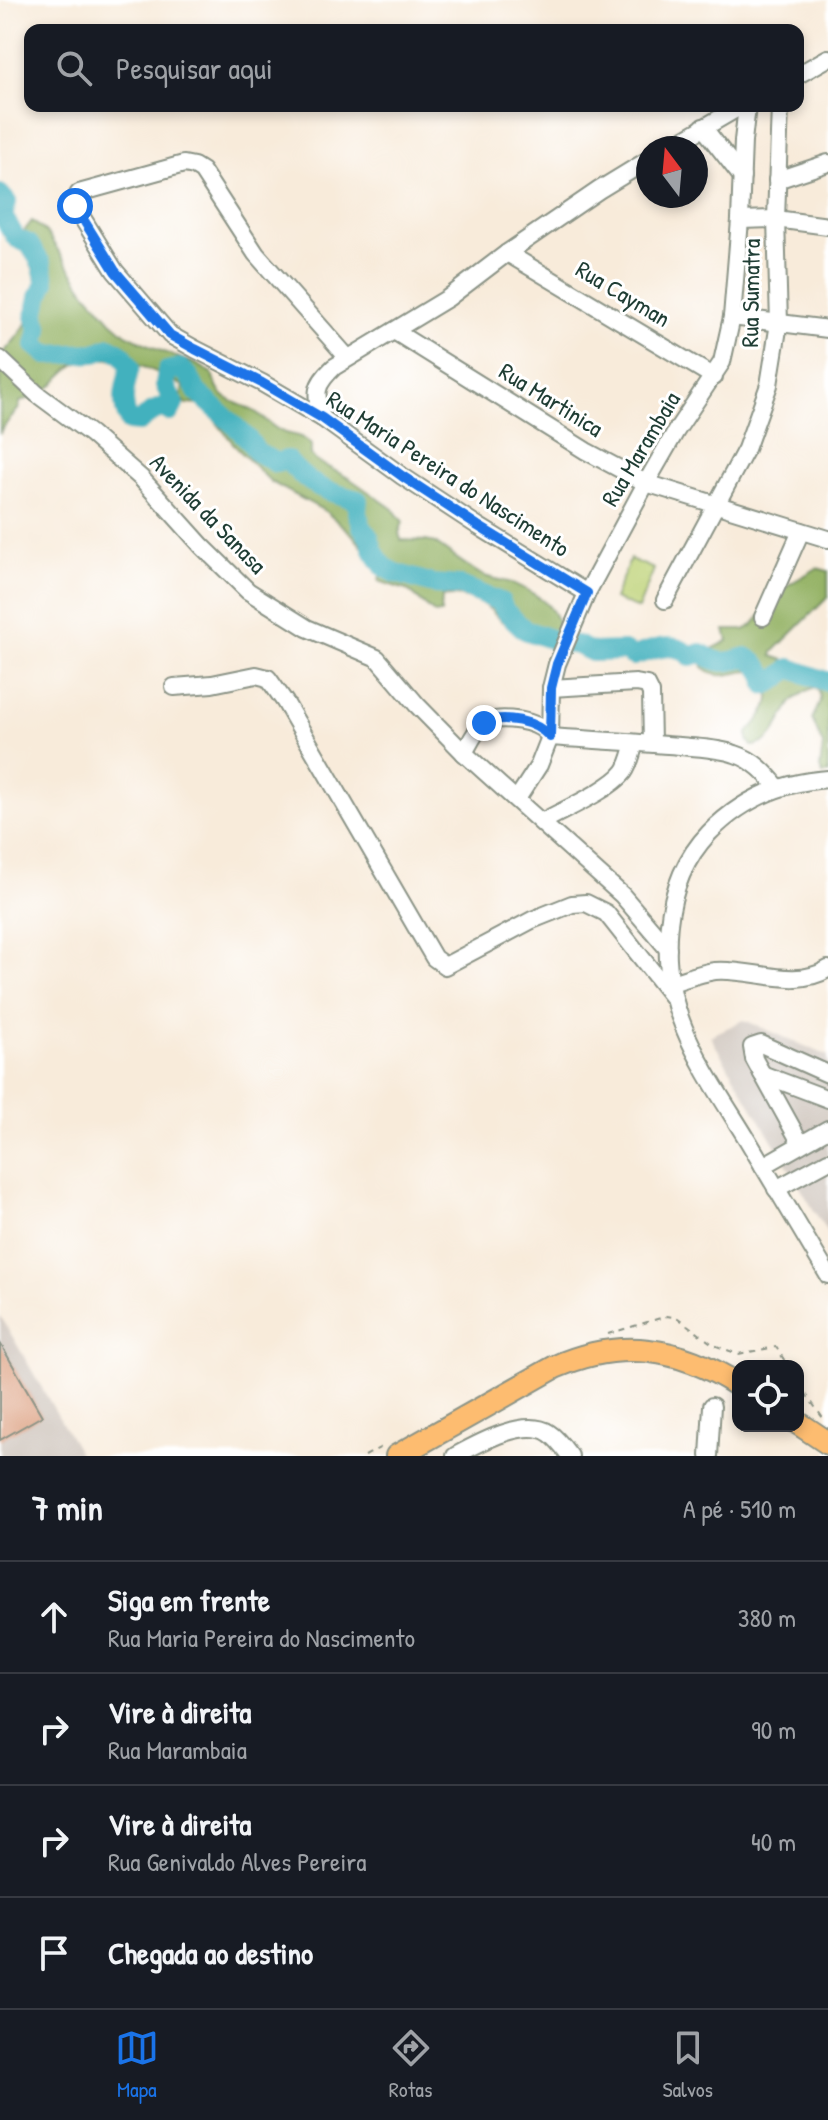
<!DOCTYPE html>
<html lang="pt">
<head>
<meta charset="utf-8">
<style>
  :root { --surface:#171b24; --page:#242831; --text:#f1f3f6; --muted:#9ea1a6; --line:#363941; --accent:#1a73e8 }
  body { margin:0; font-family:"Patrick Hand",sans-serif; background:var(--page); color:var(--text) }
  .controls { position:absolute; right:24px; bottom:24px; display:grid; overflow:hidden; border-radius:16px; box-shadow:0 4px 12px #0003 }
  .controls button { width:72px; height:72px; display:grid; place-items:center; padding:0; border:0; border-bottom:2px solid var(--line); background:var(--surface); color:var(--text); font:40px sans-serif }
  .compass { position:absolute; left:636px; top:136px; width:72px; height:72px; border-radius:50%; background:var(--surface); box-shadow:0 4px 12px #0003; rotate:344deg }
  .stop { position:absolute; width:24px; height:24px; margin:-18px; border:6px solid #1a73e8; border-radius:50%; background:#fff }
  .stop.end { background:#1a73e8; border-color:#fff; box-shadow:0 2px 8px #0008 }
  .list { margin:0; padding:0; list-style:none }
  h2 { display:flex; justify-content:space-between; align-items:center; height:104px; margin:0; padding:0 32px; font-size:34px }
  h2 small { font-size:26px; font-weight:400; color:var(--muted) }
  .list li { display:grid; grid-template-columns:52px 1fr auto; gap:24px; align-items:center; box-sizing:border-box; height:112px; padding:0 32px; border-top:2px solid var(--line) }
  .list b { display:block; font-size:30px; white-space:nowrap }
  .list p { margin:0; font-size:26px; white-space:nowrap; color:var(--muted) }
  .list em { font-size:26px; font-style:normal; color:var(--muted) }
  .icon { flex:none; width:44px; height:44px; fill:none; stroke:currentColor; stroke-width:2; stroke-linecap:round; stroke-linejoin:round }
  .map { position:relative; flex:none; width:828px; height:1456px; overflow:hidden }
  .search { position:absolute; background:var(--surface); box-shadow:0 4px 12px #0003; left:24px; right:24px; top:24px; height:88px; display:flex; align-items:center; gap:20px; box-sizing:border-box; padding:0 28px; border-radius:16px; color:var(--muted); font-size:30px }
  .sheet { height:552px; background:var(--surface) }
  nav { display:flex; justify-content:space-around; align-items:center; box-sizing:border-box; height:112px; border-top:2px solid var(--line); background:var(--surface); font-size:22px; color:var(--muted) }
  nav a { display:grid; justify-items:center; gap:4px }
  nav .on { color:var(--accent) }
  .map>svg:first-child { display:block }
</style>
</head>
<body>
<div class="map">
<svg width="828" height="1456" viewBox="0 0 828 1456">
  <rect width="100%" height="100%" fill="#fff"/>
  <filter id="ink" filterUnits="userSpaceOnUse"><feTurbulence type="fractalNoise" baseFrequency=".0125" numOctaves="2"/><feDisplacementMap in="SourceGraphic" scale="16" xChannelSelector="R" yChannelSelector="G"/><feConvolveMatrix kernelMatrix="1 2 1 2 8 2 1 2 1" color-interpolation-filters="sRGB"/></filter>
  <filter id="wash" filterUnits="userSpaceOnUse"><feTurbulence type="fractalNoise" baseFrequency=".006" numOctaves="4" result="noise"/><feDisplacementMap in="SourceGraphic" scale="32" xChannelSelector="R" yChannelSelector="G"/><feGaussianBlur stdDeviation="1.8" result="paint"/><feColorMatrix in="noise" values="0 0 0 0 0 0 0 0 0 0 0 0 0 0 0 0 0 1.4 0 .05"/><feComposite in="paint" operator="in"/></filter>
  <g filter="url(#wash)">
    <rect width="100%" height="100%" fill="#f8ebda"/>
    <g fill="#ccc2b9">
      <polygon points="744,1020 828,1056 828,1234 710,1036"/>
      <polygon points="0,1315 81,1456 0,1456"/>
    </g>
    <polygon fill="#bdd276" stroke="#6e8855" stroke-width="2" points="630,559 654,569 638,609 614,599"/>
    <g fill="#96b467" stroke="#5a784e" stroke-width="2">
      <path d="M32,221L46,232L85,291L111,321L126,334L161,351L196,364L212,373C220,405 233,398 257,413C265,419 273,428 283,432C294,436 303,435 311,445V455L316,461L349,478L393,509L403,522L399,533L401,540L426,541L435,543C451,554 466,566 482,575C491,579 503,580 512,583C532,591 558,606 558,629L548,639C532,635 513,630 500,620C497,617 494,613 491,610C478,599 459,594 442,597L441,613L435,614L409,591L379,581L381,570L352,534L325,511L271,482L237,448L203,405L186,404L181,397L183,386C156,370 108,348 76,364C65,370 58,382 48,389C40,395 29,398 20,402L19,408L1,430L0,434V356C22,335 44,304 34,271C30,259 24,248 21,235Z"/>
      <path d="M817,568L828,571V597L773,652L772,656L828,674V774H823L820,768L823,745L812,719C817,708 825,698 816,687C808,689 801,694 794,700C781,714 776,745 752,746L748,740V733C761,718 776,703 766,682C763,676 759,671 752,671C730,671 724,683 703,667L701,659L706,652L728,641L725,630H744L752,626L788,585Z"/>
    </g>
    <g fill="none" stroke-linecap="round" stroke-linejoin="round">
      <path stroke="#42b1be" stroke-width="20" d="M0,194L7,202L3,216L16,238L29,244L41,263L44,274L45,284L39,297L35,316L39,329L35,345L47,355L95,353L110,347L123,355L130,367C125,387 120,402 129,421L139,422L152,412L162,407L170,412L174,404L165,385L167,371L180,368L189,376L197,392L232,423L248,439L257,452L276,463L287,460C307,485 327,492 358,500L357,513L362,527L369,537L374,552L384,567L396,573L433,584L461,586L501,602L505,611L525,630L559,642L577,645L592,652L624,651L633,656C651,651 674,639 690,656L701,653C721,665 725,663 746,657C757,663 766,672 766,685L776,680L790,668L828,682"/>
    </g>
    <g id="blocks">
      <polygon fill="#db9c7b" points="0,1343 42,1416 0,1440"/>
    </g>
  </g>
  <g filter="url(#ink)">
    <use href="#blocks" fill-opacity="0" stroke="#8c9487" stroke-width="2"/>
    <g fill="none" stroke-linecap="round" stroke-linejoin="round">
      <g stroke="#8c9487" stroke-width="20">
        <g id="minor">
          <polyline points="798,75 828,58"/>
          <polyline points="703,127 742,177"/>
          <polyline points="669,148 741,106"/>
          <polyline points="777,180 828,163"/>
          <polyline points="740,220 776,219 828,226"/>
          <polyline points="507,253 714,377"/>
          <polyline points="732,317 828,329"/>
          <polyline points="394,331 586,451 646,483 828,539"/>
          <polyline points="347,357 256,254 202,171 194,166 184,164 79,193 75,200 75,206 115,271 170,335 195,349 262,383 322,418 402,476 478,526 587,593"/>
          <polyline points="0,359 37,394 91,434 141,478 202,546 248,591 307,628 377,658 417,705 464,753 622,895 668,949"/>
          <path d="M322,418C315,392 314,386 334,367L448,298L507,253L599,190L648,160"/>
          <polyline points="665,600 746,449 769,385 779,323 776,219 780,106"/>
          <polyline points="763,617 801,531"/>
          <polyline points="174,687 212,684 256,675 268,678 285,702 434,958 445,966 532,920 572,904 586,903 606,913 674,999"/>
          <polyline points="551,688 636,683 647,685 651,693 652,743"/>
          <path d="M464,753C469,745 474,733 481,726C492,714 529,720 541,728C545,731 548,734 550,737C594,740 637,742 680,746C698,748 718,748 735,754C754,760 766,773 778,788"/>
          <path d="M828,779C782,782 741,800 709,833C661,883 658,966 684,1028C700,1067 725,1103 747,1139C774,1185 801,1230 828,1275"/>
          <polyline points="517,799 539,765 550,737 551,688 557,664 587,593 646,483 676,431 722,362 732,317 740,220 743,141 747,106"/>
          <path d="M542,822C563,810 610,790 624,772C630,764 632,752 635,743"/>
          <path d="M671,983C685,979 700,973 715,971C753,968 793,990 828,969"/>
          <polyline points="762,1074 828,1099"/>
          <polyline points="801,1144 754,1059 752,1047 761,1044 828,1074"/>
          <polyline points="763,1166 828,1129"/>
          <polyline points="776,1189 828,1161"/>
          <path d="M455,1456C477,1444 525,1417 549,1433C557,1438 564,1448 570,1456"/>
          <polyline points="709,1456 712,1406"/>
        </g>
      </g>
      <g stroke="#8c9487" stroke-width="26">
        <g id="major">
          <polyline points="798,1423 828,1443"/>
          <path d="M397,1456L555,1367C620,1338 679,1347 738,1385"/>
        </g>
      </g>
      <g stroke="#8c9487" stroke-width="2" stroke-dasharray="6 6" stroke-linecap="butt">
        <polyline points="608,1334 667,1316 678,1318 714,1345 738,1354 776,1347 788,1366"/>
        <polyline points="798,1383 825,1421"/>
        <polyline points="365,1456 385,1445"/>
      </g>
      <use href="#minor" stroke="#fff" stroke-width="16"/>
      <use href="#major" stroke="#fdbc70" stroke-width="22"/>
    </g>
  </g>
  <g fill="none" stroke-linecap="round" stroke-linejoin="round" filter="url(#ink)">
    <path stroke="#1a73e8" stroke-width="10" d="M75,206L115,271L170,335L195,349L262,383L322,418L402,476L478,526L587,593L557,664L551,688L550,737C536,721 504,714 484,723"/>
  </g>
  <g text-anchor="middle" stroke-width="6" stroke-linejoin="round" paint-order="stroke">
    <g font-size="24" fill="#1f3d34" stroke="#fff">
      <text transform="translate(751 293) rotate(-89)" y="8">Rua Sumatra</text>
      <text transform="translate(623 294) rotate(31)" y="8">Rua Cayman</text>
      <text transform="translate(551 400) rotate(32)" y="8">Rua Martinica</text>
      <text transform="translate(641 449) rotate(-59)" y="8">Rua Marambaia</text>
      <text transform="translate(448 474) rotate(33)" y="8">Rua Maria Pereira do Nascimento</text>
      <text transform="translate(208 514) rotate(46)" y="8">Avenida da Sanasa</text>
    </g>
  </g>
</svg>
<div class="controls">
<button><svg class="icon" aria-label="locate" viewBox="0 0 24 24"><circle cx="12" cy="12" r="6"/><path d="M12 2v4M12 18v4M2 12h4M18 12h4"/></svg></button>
</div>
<svg class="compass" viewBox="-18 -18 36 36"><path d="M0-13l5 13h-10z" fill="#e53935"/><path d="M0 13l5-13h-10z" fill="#9ea1a6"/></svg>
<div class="stop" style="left:75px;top:206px"></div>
<div class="stop end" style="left:484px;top:723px"></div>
<div class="search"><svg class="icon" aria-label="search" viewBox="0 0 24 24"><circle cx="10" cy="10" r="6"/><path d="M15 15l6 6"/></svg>Pesquisar aqui</div>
</div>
<section class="sheet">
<h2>7 min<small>A pé · 510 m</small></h2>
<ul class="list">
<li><svg class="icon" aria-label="ahead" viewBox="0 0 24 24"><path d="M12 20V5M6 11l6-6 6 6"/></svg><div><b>Siga em frente</b><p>Rua Maria Pereira do Nascimento</p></div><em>380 m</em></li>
<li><svg class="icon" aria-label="right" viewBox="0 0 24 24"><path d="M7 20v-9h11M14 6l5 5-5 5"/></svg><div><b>Vire à direita</b><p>Rua Marambaia</p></div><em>90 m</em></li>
<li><svg class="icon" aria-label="right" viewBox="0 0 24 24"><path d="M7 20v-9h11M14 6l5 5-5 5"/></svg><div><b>Vire à direita</b><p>Rua Genivaldo Alves Pereira</p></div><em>40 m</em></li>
<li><svg class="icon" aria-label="arrive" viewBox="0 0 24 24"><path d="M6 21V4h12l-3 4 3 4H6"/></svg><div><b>Chegada ao destino</b></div></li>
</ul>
</section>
<nav>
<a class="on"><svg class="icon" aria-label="map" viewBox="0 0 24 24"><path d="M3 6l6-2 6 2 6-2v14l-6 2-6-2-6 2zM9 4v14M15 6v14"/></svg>Mapa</a>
<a><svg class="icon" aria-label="directions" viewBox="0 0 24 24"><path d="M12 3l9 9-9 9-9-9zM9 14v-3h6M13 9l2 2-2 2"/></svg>Rotas</a>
<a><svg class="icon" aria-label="saved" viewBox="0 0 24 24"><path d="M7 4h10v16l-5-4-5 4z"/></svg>Salvos</a>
</nav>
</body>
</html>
